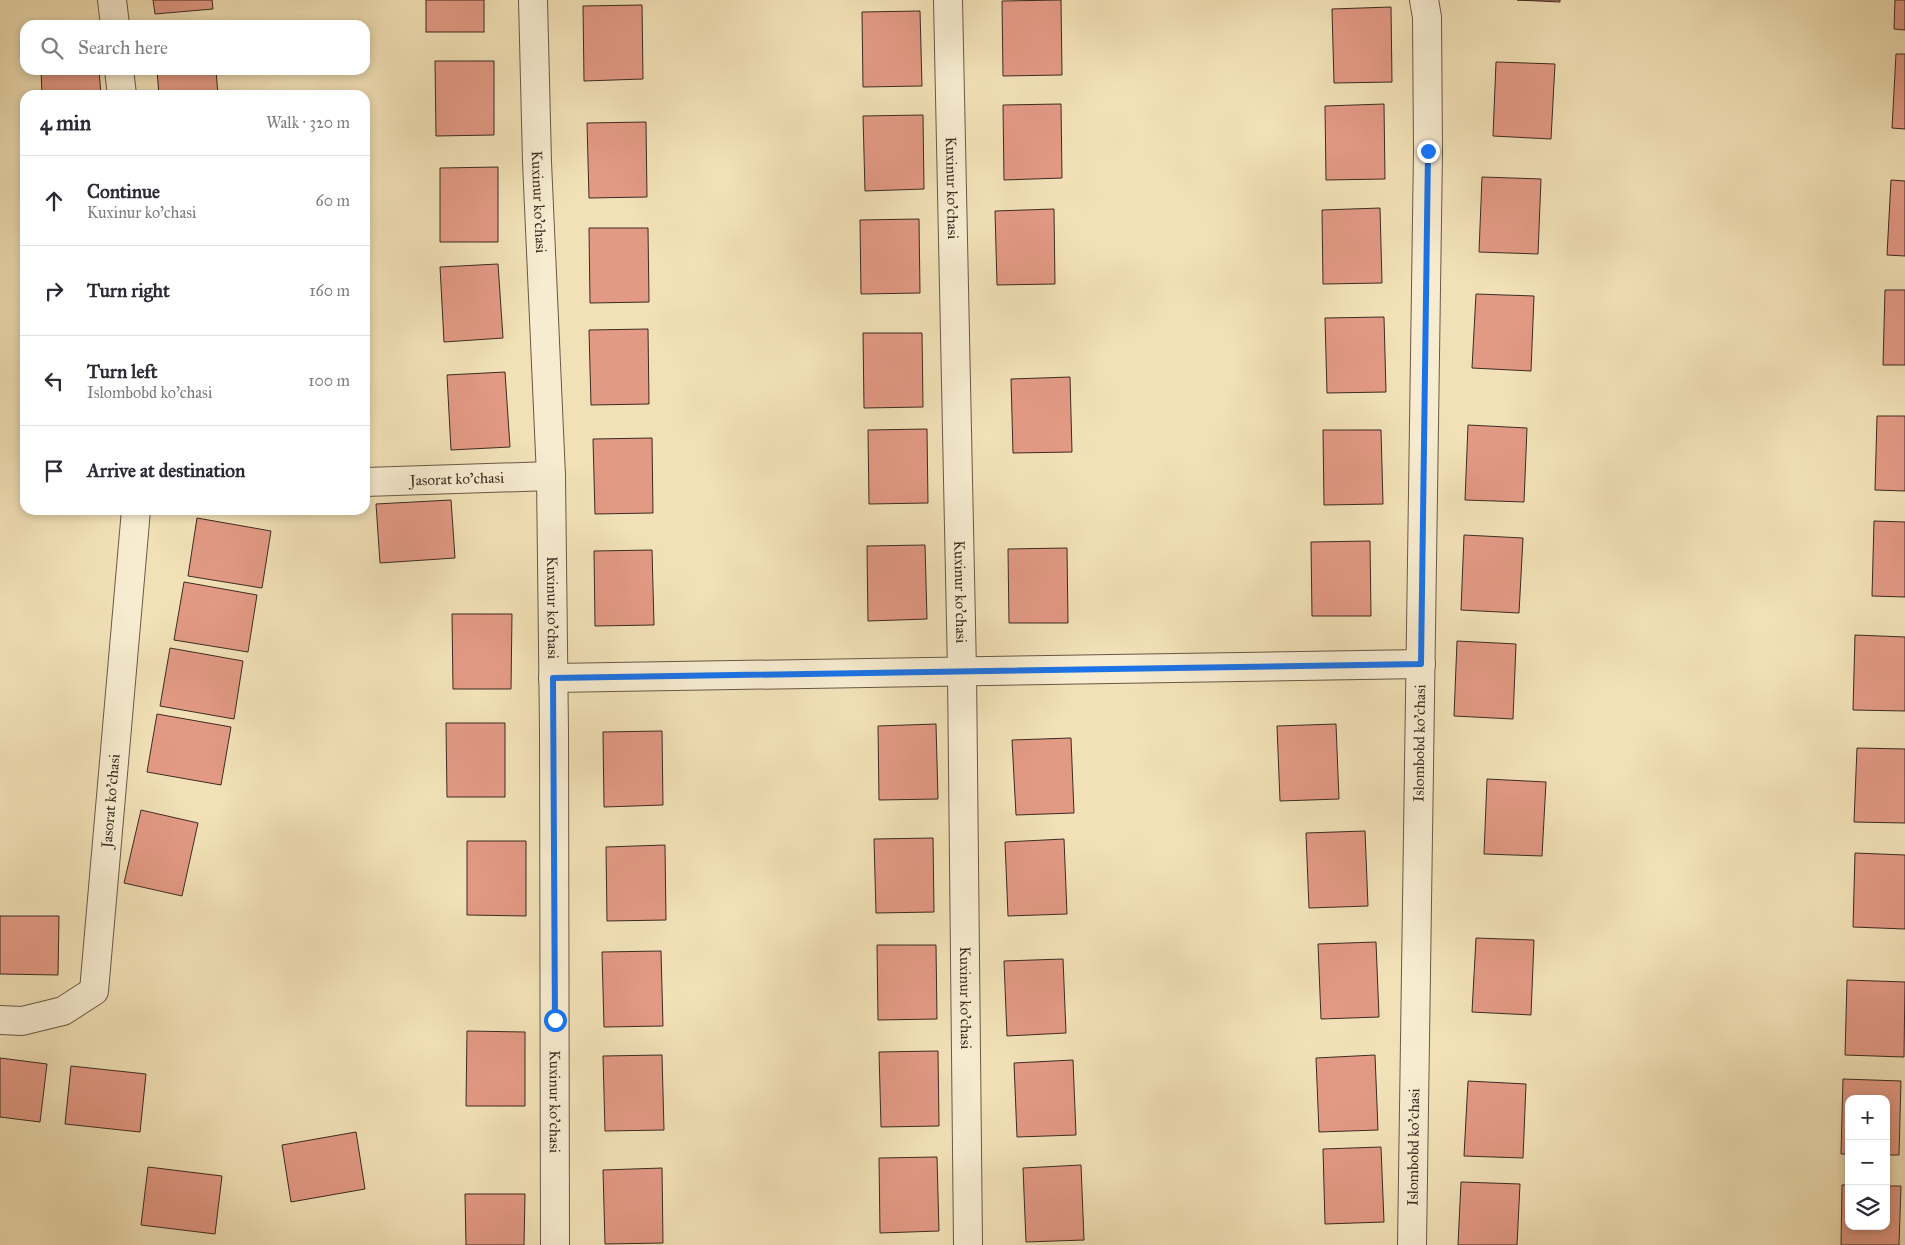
<!DOCTYPE html>
<html lang="en">
<head>
<meta charset="utf-8">
<style>
  :root { --surface:#fff; --page:#f2f2f3; --text:#2b2b33; --muted:#7c7c81; --line:#e1e1e2 }
  body { margin:0; font-family:"IM FELL Great Primer",serif; background:var(--page); color:var(--text) }
  .controls { position:absolute; right:15px; bottom:15px; display:grid; overflow:hidden; border-radius:10px; box-shadow:0 2px 8px #0003 }
  .controls button { width:45px; height:45px; display:grid; place-items:center; padding:0; border:0; border-bottom:1px solid var(--line); background:var(--surface); color:var(--text); font:25px sans-serif }
  .stop { position:absolute; width:15px; height:15px; margin:-11px; border:4px solid #1a73e8; border-radius:50%; background:#fff }
  .stop.end { background:#1a73e8; border-color:#fff; box-shadow:0 1px 5px #0008 }
  .list { margin:0; padding:0; list-style:none }
  h2 { display:flex; justify-content:space-between; align-items:center; height:65px; margin:0; padding:0 20px; font-size:21px }
  h2 small { font-size:16px; font-weight:400; color:var(--muted) }
  .list li { display:grid; grid-template-columns:32px 1fr auto; gap:15px; align-items:center; box-sizing:border-box; height:90px; padding:0 20px; border-top:1px solid var(--line) }
  .list b { display:block; font-size:19px; white-space:nowrap }
  .list p { margin:0; font-size:16px; white-space:nowrap; color:var(--muted) }
  .list em { font-size:16px; font-style:normal; color:var(--muted) }
  .icon { flex:none; width:28px; height:28px; fill:none; stroke:currentColor; stroke-width:2; stroke-linecap:round; stroke-linejoin:round }
  .map { position:relative; flex:none; width:1905px; height:1245px; overflow:hidden }
  .search { position:absolute; background:var(--surface); box-shadow:0 2px 8px #0003; left:20px; top:20px; width:350px; height:55px; display:flex; align-items:center; gap:12px; box-sizing:border-box; padding:0 18px; border-radius:15px; color:var(--muted); font-size:19px }
  .panel { position:absolute; background:var(--surface); box-shadow:0 2px 8px #0003; left:20px; top:90px; width:350px; height:425px; border-radius:15px }
  .map>svg:first-child { display:block }
</style>
</head>
<body>
<div class="map">
<svg width="1905" height="1245" viewBox="0 0 1905 1245">
  <rect width="100%" height="100%" fill="#f2e1b7"/>
  <filter id="stains"><feTurbulence type="fractalNoise" baseFrequency=".004" numOctaves="4"/><feColorMatrix values="0 0 0 0 .2 0 0 0 0 .09 0 0 0 0 .02 0 0 0 .5 -.17"/></filter>
  <radialGradient id="worn" r=".72"><stop offset=".6" stop-color="#630" stop-opacity="0"/><stop offset="1" stop-color="#630" stop-opacity=".3"/></radialGradient>
  <g fill="#e39a85" stroke="#3c2b21">
    <polygon points="153,0 212,0 213,9 155,14"/>
    <rect x="426" y="0" width="58" height="32"/>
    <polygon points="1061,0 1062,75 1003,76 1002,1"/>
    <polygon points="1517,0 1560,0 1560,2"/>
    <polygon points="1895,0 1905,0 1905,30 1894,29"/>
    <polygon points="642,5 643,79 584,81 583,6"/>
    <polygon points="1391,7 1392,82 1334,83 1332,9"/>
    <polygon points="920,11 922,86 863,87 862,12"/>
    <polygon points="1896,54 1905,54 1905,129 1892,128"/>
    <polygon points="435,61 494,61 494,135 436,136"/>
    <polygon points="1496,62 1555,64 1551,139 1493,136"/>
    <polygon points="41,70 99,70 101,95 42,95"/>
    <polygon points="157,70 216,70 218,95 159,95"/>
    <polygon points="1061,104 1062,178 1004,180 1003,105"/>
    <polygon points="1384,104 1385,179 1326,180 1325,106"/>
    <polygon points="923,115 924,189 865,191 863,116"/>
    <polygon points="646,122 647,197 589,198 587,123"/>
    <polygon points="498,167 498,242 440,242 440,168"/>
    <polygon points="1482,177 1541,179 1538,254 1479,252"/>
    <polygon points="1891,180 1905,181 1905,256 1887,255"/>
    <polygon points="1380,208 1382,283 1323,284 1322,210"/>
    <polygon points="1054,209 1055,284 997,285 995,211"/>
    <polygon points="919,219 920,293 861,294 860,220"/>
    <polygon points="589,228 648,228 649,302 590,303"/>
    <polygon points="498,264 503,338 444,342 440,267"/>
    <polygon points="1885,290 1905,290 1905,365 1883,365"/>
    <polygon points="1476,294 1534,296 1531,371 1472,368"/>
    <polygon points="1384,317 1386,392 1327,393 1325,318"/>
    <polygon points="648,329 649,404 591,405 589,330"/>
    <polygon points="863,333 922,333 923,407 864,408"/>
    <polygon points="505,372 510,447 451,450 447,375"/>
    <polygon points="1070,377 1072,452 1013,453 1011,379"/>
    <polygon points="1877,416 1905,416 1905,491 1875,490"/>
    <polygon points="1468,425 1527,428 1524,502 1465,500"/>
    <polygon points="927,429 928,503 869,504 868,430"/>
    <polygon points="1323,430 1381,430 1383,504 1324,505"/>
    <polygon points="652,438 653,513 595,514 593,439"/>
    <polygon points="451,500 455,558 380,563 376,504"/>
    <polygon points="197,518 271,531 262,588 188,576"/>
    <polygon points="1874,521 1905,522 1905,597 1872,596"/>
    <polygon points="1464,535 1523,538 1519,613 1461,610"/>
    <polygon points="1370,541 1371,616 1312,616 1311,542"/>
    <polygon points="925,545 927,619 868,621 867,546"/>
    <polygon points="1067,548 1068,623 1009,623 1008,549"/>
    <polygon points="652,550 654,625 595,626 594,551"/>
    <polygon points="184,582 257,595 248,652 174,640"/>
    <polygon points="452,614 512,614 511,689 453,689"/>
    <polygon points="1855,635 1905,637 1905,711 1853,710"/>
    <polygon points="1457,641 1516,644 1513,719 1454,716"/>
    <polygon points="170,648 243,661 234,719 160,706"/>
    <polygon points="157,714 231,727 221,785 147,772"/>
    <polygon points="446,723 505,723 505,797 447,797"/>
    <polygon points="936,724 938,799 879,800 878,726"/>
    <polygon points="1336,724 1339,799 1280,801 1277,726"/>
    <polygon points="662,731 663,805 604,807 603,732"/>
    <polygon points="1071,738 1074,813 1016,815 1012,740"/>
    <polygon points="1857,748 1905,749 1905,823 1854,822"/>
    <polygon points="1487,779 1546,782 1542,856 1484,854"/>
    <polygon points="141,810 198,823 182,896 124,883"/>
    <polygon points="1365,831 1368,906 1309,908 1306,833"/>
    <polygon points="933,838 934,912 876,913 874,839"/>
    <polygon points="1064,839 1067,914 1008,916 1005,842"/>
    <polygon points="467,841 526,841 526,916 467,915"/>
    <polygon points="665,845 666,920 607,921 606,847"/>
    <polygon points="1855,853 1905,855 1905,929 1853,927"/>
    <polygon points="0,916 59,916 58,975 0,974"/>
    <polygon points="1476,938 1534,940 1531,1015 1472,1012"/>
    <polygon points="1376,942 1379,1017 1321,1019 1318,944"/>
    <polygon points="877,945 936,945 937,1019 878,1020"/>
    <polygon points="661,951 663,1026 604,1027 602,952"/>
    <polygon points="1063,959 1066,1033 1007,1036 1004,961"/>
    <polygon points="1847,980 1905,982 1904,1057 1845,1055"/>
    <polygon points="467,1031 525,1032 525,1106 466,1106"/>
    <polygon points="938,1051 939,1126 881,1127 879,1052"/>
    <polygon points="662,1055 664,1130 605,1131 603,1056"/>
    <polygon points="1375,1055 1378,1130 1319,1132 1316,1058"/>
    <polygon points="0,1058 47,1064 40,1122 0,1117"/>
    <polygon points="1073,1060 1076,1135 1017,1137 1014,1063"/>
    <polygon points="71,1066 146,1074 140,1132 65,1124"/>
    <polygon points="1843,1079 1901,1081 1899,1155 1886,1155 1886,1099 1849,1099 1849,1154 1841,1154"/>
    <polygon points="1468,1081 1526,1084 1523,1158 1464,1156"/>
    <polygon points="356,1132 365,1189 291,1202 282,1145"/>
    <polygon points="1381,1147 1384,1222 1325,1224 1323,1149"/>
    <polygon points="937,1157 939,1231 880,1233 879,1158"/>
    <polygon points="1081,1165 1084,1240 1026,1242 1023,1168"/>
    <polygon points="148,1167 222,1176 215,1234 141,1225"/>
    <polygon points="662,1168 663,1243 605,1244 603,1170"/>
    <polygon points="1461,1182 1520,1184 1517,1245 1458,1245"/>
    <polygon points="1842,1185 1849,1185 1849,1226 1886,1226 1886,1186 1901,1186 1899,1245 1841,1245"/>
    <polygon points="465,1194 525,1194 524,1245 466,1245"/>
  </g>
  <g fill="none" stroke-linecap="round" stroke-linejoin="round">
    <g stroke="#6a5846" stroke-width="30">
      <g id="street">
        <polyline points="112,0 115,25"/>
        <path id="s1" d="M533,0L537,162L551,476L554,731L555,1245"/>
        <path id="s2" d="M948,0L962,671L968,1245"/>
        <polyline points="119,70 122,95"/>
        <path id="s3" d="M365,482L551,476"/>
        <polyline points="553,678 1421,664"/>
        <path id="s4" d="M0,1020L22,1021L63,1011L94,991L136,510"/>
        <path id="s5" d="M1412,1245L1428,151L1427,17L1424,0"/>
      </g>
    </g>
    <use href="#street" stroke="#f7ecd0" stroke-width="28"/>
  </g>
  <g fill="none" stroke-linecap="round" stroke-linejoin="round">
    <polyline stroke="#1a73e8" stroke-width="6" points="555,1020 553,678 1421,664 1428,151"/>
  </g>
  <g text-anchor="middle" stroke-width="4.5" stroke-linejoin="round" paint-order="stroke">
    <g font-size="15" fill="#3c2b21" stroke="#f7ecd0">
      <text dy="5" stroke="none"><textPath href="#s2" startOffset="188">Kuxinur ko'chasi</textPath></text>
      <text dy="5" stroke="none"><textPath href="#s1" startOffset="202">Kuxinur ko'chasi</textPath></text>
      <text dy="5" stroke="none"><textPath href="#s3" startOffset="92">Jasorat ko'chasi</textPath></text>
      <text dy="5" stroke="none"><textPath href="#s2" startOffset="592">Kuxinur ko'chasi</textPath></text>
      <text dy="5" stroke="none"><textPath href="#s1" startOffset="608">Kuxinur ko'chasi</textPath></text>
      <text dy="5" stroke="none"><textPath href="#s5" startOffset="502">Islombobd ko'chasi</textPath></text>
      <text dy="5" stroke="none"><textPath href="#s4" startOffset="292">Jasorat ko'chasi</textPath></text>
      <text dy="5" stroke="none"><textPath href="#s2" startOffset="998">Kuxinur ko'chasi</textPath></text>
      <text dy="5" stroke="none"><textPath href="#s1" startOffset="1102">Kuxinur ko'chasi</textPath></text>
      <text dy="5" stroke="none"><textPath href="#s5" startOffset="98">Islombobd ko'chasi</textPath></text>
    </g>
  </g>
  <rect width="100%" height="100%" filter="url(#stains)"/>
  <rect width="100%" height="100%" fill="url(#worn)"/>
</svg>
<div class="controls">
<button>+</button>
<button>−</button>
<button><svg class="icon" aria-label="layers" viewBox="0 0 24 24"><path d="M12 4l9 5-9 5-9-5zM3 14l9 5 9-5"/></svg></button>
</div>
<div class="stop" style="left:555px;top:1020px"></div>
<div class="stop end" style="left:1428px;top:151px"></div>
<div class="search"><svg class="icon" aria-label="search" viewBox="0 0 24 24"><circle cx="10" cy="10" r="6"/><path d="M15 15l6 6"/></svg>Search here</div>
<section class="panel">
<h2>4 min<small>Walk · 320 m</small></h2>
<ul class="list">
<li><svg class="icon" aria-label="ahead" viewBox="0 0 24 24"><path d="M12 20V5M6 11l6-6 6 6"/></svg><div><b>Continue</b><p>Kuxinur ko'chasi</p></div><em>60 m</em></li>
<li><svg class="icon" aria-label="right" viewBox="0 0 24 24"><path d="M7 20v-9h11M14 6l5 5-5 5"/></svg><div><b>Turn right</b></div><em>160 m</em></li>
<li><svg class="icon" aria-label="left" viewBox="0 0 24 24"><path d="M17 20v-9H6M10 6l-5 5 5 5"/></svg><div><b>Turn left</b><p>Islombobd ko'chasi</p></div><em>100 m</em></li>
<li><svg class="icon" aria-label="arrive" viewBox="0 0 24 24"><path d="M6 21V4h12l-3 4 3 4H6"/></svg><div><b>Arrive at destination</b></div></li>
</ul>
</section>
</div>
</body>
</html>
